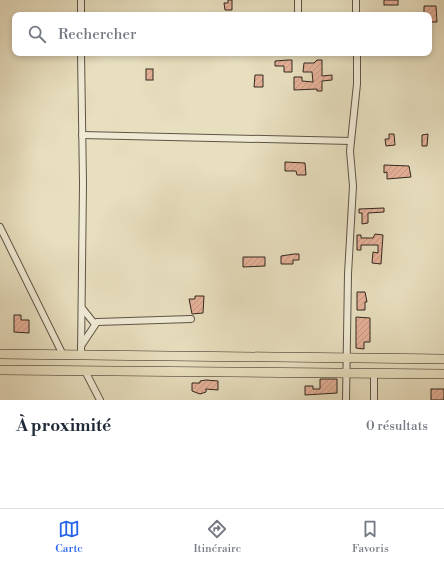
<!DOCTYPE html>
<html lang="fr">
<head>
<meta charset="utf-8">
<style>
  :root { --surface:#fff; --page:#f2f2f3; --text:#1f2937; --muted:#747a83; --line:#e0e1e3; --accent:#2563eb }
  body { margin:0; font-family:"Libre Bodoni",serif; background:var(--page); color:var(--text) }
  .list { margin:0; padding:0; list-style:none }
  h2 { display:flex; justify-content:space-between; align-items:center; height:52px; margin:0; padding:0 16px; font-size:17px }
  h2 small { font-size:13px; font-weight:400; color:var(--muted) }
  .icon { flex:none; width:22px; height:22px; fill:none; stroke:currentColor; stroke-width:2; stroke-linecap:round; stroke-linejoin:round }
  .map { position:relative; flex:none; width:444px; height:400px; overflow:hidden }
  .search { position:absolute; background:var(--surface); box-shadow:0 2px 6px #0003; left:12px; right:12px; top:12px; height:44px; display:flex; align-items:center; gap:10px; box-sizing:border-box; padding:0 14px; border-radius:8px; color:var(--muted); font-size:15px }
  .sheet { height:108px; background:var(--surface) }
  nav { display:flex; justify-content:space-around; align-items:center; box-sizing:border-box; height:56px; border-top:1px solid var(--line); background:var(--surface); font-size:11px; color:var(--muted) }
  nav a { display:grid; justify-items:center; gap:2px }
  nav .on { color:var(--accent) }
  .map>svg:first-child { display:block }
</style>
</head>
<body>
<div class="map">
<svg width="444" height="400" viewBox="0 0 444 400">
  <defs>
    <pattern id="building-hatch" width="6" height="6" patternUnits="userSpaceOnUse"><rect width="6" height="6" fill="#e6b29a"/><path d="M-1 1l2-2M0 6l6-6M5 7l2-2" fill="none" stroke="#c69984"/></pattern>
  </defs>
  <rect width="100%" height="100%" fill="#e8dfbf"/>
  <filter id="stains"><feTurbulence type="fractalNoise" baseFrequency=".005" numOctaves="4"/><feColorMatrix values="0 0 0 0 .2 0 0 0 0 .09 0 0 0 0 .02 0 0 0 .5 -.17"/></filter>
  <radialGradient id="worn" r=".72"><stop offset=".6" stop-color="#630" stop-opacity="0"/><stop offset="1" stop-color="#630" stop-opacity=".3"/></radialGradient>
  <g fill="url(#building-hatch)" stroke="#31261e">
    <polygon points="228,0 232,0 232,10 225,10 224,3 228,3"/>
    <rect x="384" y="0" width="14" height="5"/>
    <polygon points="424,6 436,6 437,22 429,22 429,15 424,15"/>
    <polygon points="288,60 292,60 292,72 284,72 284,66 275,66 275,61"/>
    <polygon points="317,60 322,60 322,76 332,75 332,80 322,81 322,91 317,91 317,89 294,90 294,77 302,77 302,81 313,82 312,72 303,72 304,63 314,63"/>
    <rect x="146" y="69" width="7" height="11"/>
    <polygon points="255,75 263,75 263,87 254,87"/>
    <polygon points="389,134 394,134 395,145 386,146 385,139 389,139"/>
    <polygon points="428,134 427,146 422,146 422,135"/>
    <polygon points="285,162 305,163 306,175 297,175 296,171 285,171"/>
    <polygon points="384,165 409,166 411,177 387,179 387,172 384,173"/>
    <polygon points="384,208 384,212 368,213 368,223 362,224 362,213 359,213 359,209"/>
    <polygon points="375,234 383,235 381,264 372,263 373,252 378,253 378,245 361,245 361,250 357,250 357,235 361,235 361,238 373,238"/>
    <polygon points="294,254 299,254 299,260 293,260 293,264 281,264 281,256"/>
    <polygon points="243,257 265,257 265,266 243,267"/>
    <polygon points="357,292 365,292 367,302 365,302 365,310 357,310"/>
    <polygon points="195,296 204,296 203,313 192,314 189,299 195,299"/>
    <polygon points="14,315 21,315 21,320 29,320 29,333 14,332"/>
    <polygon points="356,317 370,318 370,342 364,342 364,349 356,348"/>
    <polygon points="320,379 337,379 337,393 305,395 305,386 313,386 313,389 320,389"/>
    <polygon points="206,380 218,381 218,390 206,389 206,392 200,394 192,391 192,383 200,383 200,381"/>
    <rect x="431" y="389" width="13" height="11"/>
  </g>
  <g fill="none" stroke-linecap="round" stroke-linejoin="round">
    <g stroke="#5f5446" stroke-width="8">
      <g id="minor">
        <polyline points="298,0 298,15"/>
        <polyline points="356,0 356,15"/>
        <polyline points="81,15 81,0"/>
        <polyline points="82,135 351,141"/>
        <polyline points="0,227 63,355"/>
        <polyline points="82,308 94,323"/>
        <polyline points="81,346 97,322 191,319"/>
        <polyline points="81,355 83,183 81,53"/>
        <polyline points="85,371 100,400"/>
        <polyline points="374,373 374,400"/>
        <polyline points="346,400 348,274 353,186 350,151 357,84 357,53"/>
      </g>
    </g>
    <g stroke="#31261e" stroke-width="10">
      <g id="highway">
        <polyline points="0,354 444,359"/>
        <polyline points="0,370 444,374"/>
      </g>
    </g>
    <use href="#minor" stroke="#f0ead5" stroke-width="6"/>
    <use href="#highway" stroke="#e8dfbf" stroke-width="9"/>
  </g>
  <rect width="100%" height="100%" filter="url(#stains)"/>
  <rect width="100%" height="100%" fill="url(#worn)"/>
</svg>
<div class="search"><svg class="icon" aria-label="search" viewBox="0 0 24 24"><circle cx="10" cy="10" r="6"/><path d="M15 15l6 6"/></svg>Rechercher</div>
</div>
<section class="sheet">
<h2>À proximité<small>0 résultats</small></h2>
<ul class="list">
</ul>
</section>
<nav>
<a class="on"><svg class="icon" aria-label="map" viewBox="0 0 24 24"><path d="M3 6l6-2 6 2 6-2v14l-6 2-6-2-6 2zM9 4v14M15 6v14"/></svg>Carte</a>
<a><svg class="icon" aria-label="directions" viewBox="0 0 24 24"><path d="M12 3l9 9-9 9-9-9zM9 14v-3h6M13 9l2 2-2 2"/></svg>Itinéraire</a>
<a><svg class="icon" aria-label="saved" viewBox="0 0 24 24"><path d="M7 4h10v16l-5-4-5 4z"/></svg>Favoris</a>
</nav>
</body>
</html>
